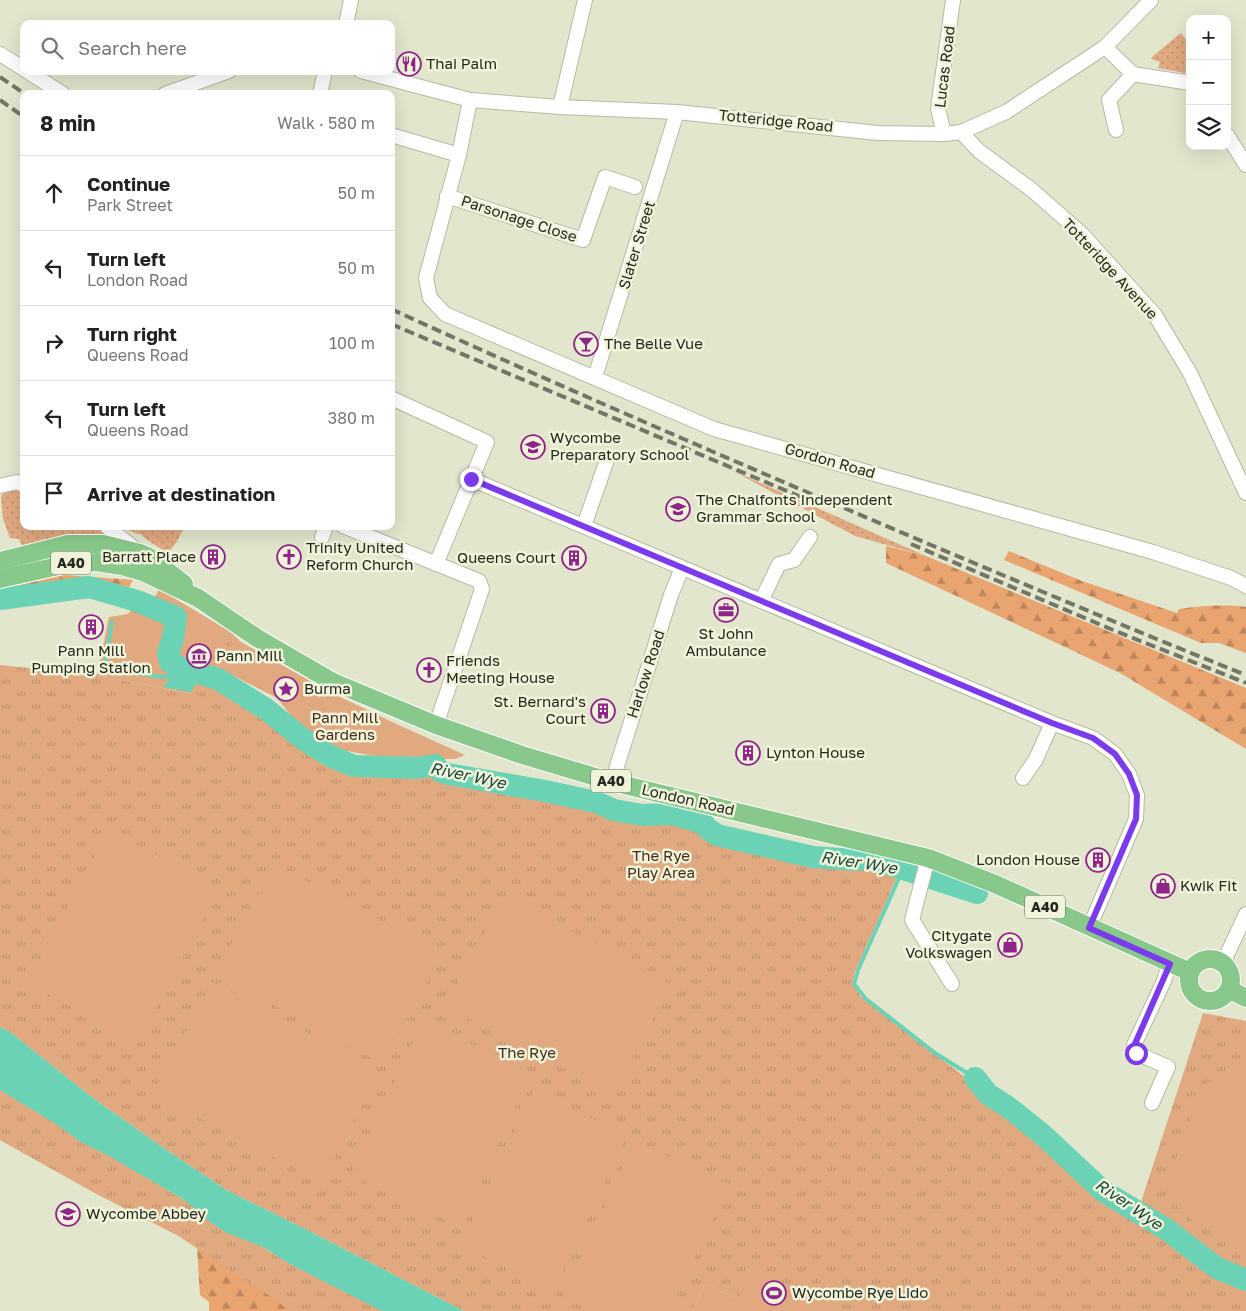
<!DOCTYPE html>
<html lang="en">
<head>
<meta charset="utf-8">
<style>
  :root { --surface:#fff; --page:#f6f6f6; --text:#222; --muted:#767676; --line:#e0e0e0 }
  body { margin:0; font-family:"Golos Text",sans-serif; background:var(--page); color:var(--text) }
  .controls { position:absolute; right:15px; top:15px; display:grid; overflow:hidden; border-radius:10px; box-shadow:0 5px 20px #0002 }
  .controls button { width:45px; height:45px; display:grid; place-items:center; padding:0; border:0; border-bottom:1px solid var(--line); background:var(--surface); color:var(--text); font:25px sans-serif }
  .stop { position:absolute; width:15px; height:15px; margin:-11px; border:4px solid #7c3aed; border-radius:50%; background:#fff }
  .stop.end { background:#7c3aed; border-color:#fff; box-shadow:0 1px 5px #0008 }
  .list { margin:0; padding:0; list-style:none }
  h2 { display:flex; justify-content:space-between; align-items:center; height:65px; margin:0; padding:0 20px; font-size:21px }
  h2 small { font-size:16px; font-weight:400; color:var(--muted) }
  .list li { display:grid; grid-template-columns:32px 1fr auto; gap:15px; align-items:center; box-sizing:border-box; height:75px; padding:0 20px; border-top:1px solid var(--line) }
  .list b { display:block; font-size:19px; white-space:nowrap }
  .list p { margin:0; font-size:16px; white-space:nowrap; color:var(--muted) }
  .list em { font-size:16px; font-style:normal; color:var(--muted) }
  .icon { flex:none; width:28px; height:28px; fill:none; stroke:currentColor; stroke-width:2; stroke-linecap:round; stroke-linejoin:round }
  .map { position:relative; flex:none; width:1246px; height:1311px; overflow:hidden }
  .search { position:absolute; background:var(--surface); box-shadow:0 5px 20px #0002; left:20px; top:20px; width:375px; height:55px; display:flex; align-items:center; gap:12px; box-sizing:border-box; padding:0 18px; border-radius:10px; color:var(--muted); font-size:19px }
  .panel { position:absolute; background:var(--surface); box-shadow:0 5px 20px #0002; left:20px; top:90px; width:375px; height:440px; border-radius:10px }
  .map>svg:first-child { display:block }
</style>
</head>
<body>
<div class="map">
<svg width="1246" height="1311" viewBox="0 0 1246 1311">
  <defs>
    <pattern id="grass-dots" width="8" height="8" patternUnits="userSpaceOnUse" patternTransform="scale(1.25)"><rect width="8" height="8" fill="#e0a980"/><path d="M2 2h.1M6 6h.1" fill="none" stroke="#c0916e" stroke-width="1.8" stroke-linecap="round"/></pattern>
    <pattern id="forest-firs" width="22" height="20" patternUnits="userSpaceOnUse" patternTransform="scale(1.25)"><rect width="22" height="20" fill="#e9a46f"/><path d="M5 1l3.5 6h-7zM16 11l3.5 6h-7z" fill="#bd865b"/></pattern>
    <pattern id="park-tufts" width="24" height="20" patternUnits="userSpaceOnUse" patternTransform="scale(1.25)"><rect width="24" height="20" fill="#e0a980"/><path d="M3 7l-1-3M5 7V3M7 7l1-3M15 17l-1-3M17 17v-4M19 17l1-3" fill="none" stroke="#c0916e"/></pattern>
  </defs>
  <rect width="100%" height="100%" fill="#e1e6cd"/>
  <g fill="url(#grass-dots)">
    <polygon points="1181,33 1190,45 1190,74 1158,68 1160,62 1151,59 1152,57"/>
    <polygon points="731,470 926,556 855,536"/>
    <polygon points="8,489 24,490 24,526 95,526 108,536 107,538 70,537 52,539 22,546 19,539 10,538 3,519 1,496"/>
    <polygon points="119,526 185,526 176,543 168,553 147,540 141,534 138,534"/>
  </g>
  <g fill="url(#forest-firs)">
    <polygon points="886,546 926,556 1246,688 1246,749 1120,673 886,563"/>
    <path d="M1009,551L1082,581L1177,613L1179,609C1201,606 1224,604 1246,607V653L1219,643H1201L1004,560Z"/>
    <polygon points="64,575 133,580 129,587 98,581 53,581 0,597 0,589"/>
    <polygon points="0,1090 290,1264 383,1311 209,1311 209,1302 200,1295 197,1248 177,1235 95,1193 0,1140"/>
  </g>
  <g fill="url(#park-tufts)">
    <path d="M229,631L235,636L214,685L216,688L305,749L326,760L348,766L383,770L409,769L533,791L619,810L662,817L767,849L824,860H847L867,864L898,875L854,974V982L860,996L974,1084L973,1088C985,1096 994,1108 1008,1114L1111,1202L1155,1228L1199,1262L1231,1282L1246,1288V1311H839L814,1300L815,1297L795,1288L794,1290L738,1299L705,1284L692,1311H464L311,1232L228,1191L168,1151L94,1099L10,1032L0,1027V665L97,675L191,694Z"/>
    <polygon points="1203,1013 1246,1021 1246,1275 1223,1263 1191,1237 1190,1238 1140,1205"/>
    <polygon points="0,1090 56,1124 81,1142 109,1156 183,1199 210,1222 227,1233 263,1247 290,1264 383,1311 289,1311 274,1299 177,1235 95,1193 0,1140"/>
  </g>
  <g fill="#e0a980">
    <polygon points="159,589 229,631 192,694 97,675 109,617 128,614 136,605 149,609"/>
    <polygon points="235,636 241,642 328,691 392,722 465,755 455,759 434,759 375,756 336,749 314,737 292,717 277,698 220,669"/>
    <polygon points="109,830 220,889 137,1042 27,983"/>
    <polygon points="274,864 442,953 383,1064 215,974"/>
    <polygon points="505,895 672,985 613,1095 445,1006"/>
    <polygon points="213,982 380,1072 321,1182 153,1093"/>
    <polygon points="422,1021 532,1072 460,1227 351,1176"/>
    <polygon points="1246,1060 1246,1244 1192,1220 1175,1204 1168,1180 1202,1087"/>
    <polygon points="533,1091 627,1135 555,1289 461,1246"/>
    <polygon points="635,1141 729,1184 670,1311 598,1311 563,1295"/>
    <polygon points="752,1270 794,1289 795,1287 816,1297 815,1300 839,1311 692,1311 705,1284 738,1299"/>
  </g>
  <g fill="#6ad3b5">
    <polygon points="178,658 186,660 202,673 191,692 163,687 175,671 174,661"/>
    <polygon points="0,1027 10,1032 94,1099 168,1151 228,1191 311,1232 464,1311 383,1311 378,1309 290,1264 263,1247 227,1233 210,1222 183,1199 109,1156 81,1142 56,1124 0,1090"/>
  </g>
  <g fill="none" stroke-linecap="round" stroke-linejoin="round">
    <g stroke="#6ad3b5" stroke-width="4">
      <polyline points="112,622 104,669 163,677 176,674"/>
      <polyline points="903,869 858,970 854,984 866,999 935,1053 975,1078"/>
    </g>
    <g stroke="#6ad3b5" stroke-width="22">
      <polyline points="0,599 89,587 137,601 176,617 173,638 168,653 170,662 182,668 218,679 266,709 303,739 330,756 354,766 417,768 435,765 440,771 448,774 545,791 596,802 614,810 642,815 672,814 703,823 708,829 717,835 813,857 854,860 867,859 885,863 977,893"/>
      <polyline points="975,1078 988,1094 1008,1107 1042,1134 1103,1191 1166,1229 1217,1268 1246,1280"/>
    </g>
    <g stroke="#b6baa2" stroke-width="16">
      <g id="minor">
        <polyline points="346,24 351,0"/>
        <polyline points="1105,47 1133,74 1190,83"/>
        <polyline points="0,54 24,69"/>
        <polyline points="27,71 63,94"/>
        <polyline points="361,71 470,100 560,107 677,112 878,133 944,134 961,132 1006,112 1105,47 1151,0"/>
        <polyline points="165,94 229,71"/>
        <polyline points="320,94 325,71"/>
        <polyline points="470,100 459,155 426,278 430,298 445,314 714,429 1153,552 1231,578 1246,586"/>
        <polyline points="560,107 585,0"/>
        <polyline points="1116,130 1109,100 1133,74"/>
        <polyline points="961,132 979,151 1032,190 1082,234 1155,315 1190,373 1246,493"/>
        <polyline points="944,134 938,109 953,0"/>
        <polyline points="391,135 459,155"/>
        <polyline points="1227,135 1246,165"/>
        <polyline points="447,196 583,240 605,177 635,187"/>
        <polyline points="595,377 677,112"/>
        <polyline points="391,398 487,442 436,564"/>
        <polyline points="471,479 1052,723 1093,738 1115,754 1129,774 1137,795 1136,819 1089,928"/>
        <polyline points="0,486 17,482 24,485"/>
        <polyline points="106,526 139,552"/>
        <polyline points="343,526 479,581 482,589 436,725"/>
        <polyline points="584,526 608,457"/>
        <polyline points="322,537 326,526"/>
        <polyline points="761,601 779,564 794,560 810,537"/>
        <polyline points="1023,778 1036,759 1052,723"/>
        <polyline points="612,782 671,595 682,568"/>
        <polyline points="928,858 912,920 952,984"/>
        <polyline points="1223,963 1246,914"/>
        <polyline points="1152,1103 1168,1067 1136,1053 1134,1045 1164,981 1169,964"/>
      </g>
    </g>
    <g stroke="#fff" stroke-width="20">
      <g id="major">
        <polyline points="0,561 68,544 103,544 140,553 149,557 184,584"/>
        <polyline points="0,579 67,564 96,562 122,566 143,572 198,598 257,638 333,682 436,725 522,755 612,782 928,858 995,884 1190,972"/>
        <circle cx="1210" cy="980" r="21"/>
        <polyline points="1229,989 1246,998"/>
      </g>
    </g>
    <use href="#minor" stroke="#fff" stroke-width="14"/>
    <use href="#major" stroke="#89c88b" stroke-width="18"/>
    <g stroke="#737666" stroke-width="4" stroke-dasharray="10 5" stroke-linecap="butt">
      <polyline points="0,77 25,94"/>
      <polyline points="0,100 24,117"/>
      <path d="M391,309C570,391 750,468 931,545C1036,589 1140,633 1246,675"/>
      <polyline points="391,324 801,497"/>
      <polyline points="911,544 1113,630 1246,683"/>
    </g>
  </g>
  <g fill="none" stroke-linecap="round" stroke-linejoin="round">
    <polyline stroke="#7c3aed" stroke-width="6" points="471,479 1052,723 1093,738 1115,754 1129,774 1137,795 1136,819 1089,928 1170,964 1134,1046 1136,1053"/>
  </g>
  <defs>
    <g id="restaurant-ring" transform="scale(1.25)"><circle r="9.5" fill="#eff3da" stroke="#8f2589" stroke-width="1.5"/><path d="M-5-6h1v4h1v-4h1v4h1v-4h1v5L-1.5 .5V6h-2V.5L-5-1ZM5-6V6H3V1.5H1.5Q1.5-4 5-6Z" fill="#8f2589"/></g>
    <g id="bar-ring" transform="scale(1.25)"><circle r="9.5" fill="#eff3da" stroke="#8f2589" stroke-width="1.5"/><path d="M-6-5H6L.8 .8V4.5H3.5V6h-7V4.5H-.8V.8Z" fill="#8f2589"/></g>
    <g id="school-ring" transform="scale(1.25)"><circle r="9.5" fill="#eff3da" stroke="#8f2589" stroke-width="1.5"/><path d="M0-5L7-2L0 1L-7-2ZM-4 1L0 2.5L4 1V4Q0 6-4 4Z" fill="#8f2589"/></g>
    <g id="building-ring" transform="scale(1.25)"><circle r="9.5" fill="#eff3da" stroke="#8f2589" stroke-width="1.5"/><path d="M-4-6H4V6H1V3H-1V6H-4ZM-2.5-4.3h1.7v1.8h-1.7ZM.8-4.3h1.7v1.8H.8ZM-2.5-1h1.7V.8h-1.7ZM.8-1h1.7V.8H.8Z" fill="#8f2589"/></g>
    <g id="church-ring" transform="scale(1.25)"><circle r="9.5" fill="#eff3da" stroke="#8f2589" stroke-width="1.5"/><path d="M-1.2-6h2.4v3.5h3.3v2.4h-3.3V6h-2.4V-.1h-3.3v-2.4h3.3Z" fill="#8f2589"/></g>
    <g id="office-ring" transform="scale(1.25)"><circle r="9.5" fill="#eff3da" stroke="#8f2589" stroke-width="1.5"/><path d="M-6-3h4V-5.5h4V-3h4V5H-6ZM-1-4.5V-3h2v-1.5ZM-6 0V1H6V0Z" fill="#8f2589"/></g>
    <g id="museum-ring" transform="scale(1.25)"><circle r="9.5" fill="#eff3da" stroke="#8f2589" stroke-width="1.5"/><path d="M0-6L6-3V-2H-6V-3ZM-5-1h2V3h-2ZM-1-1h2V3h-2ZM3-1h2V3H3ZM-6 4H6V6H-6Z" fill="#8f2589"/></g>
    <g id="sight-ring" transform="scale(1.25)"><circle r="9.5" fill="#eff3da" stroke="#8f2589" stroke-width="1.5"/><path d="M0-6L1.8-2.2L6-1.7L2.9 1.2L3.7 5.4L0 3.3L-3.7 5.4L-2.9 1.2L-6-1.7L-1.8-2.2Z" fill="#8f2589"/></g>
    <g id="shop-ring" transform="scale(1.25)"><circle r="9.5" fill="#eff3da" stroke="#8f2589" stroke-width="1.5"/><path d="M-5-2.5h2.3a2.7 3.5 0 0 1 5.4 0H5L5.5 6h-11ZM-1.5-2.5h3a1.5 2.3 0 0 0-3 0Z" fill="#8f2589"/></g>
    <g id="stadium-ring" transform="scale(1.25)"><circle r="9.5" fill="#eff3da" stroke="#8f2589" stroke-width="1.5"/><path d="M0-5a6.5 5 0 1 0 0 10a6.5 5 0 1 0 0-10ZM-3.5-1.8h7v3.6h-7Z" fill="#8f2589"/></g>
  </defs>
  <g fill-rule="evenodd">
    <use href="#restaurant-ring" x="409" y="64"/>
    <use href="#bar-ring" x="586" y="344"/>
    <use href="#school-ring" x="533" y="447"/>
    <use href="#school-ring" x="678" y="509"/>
    <use href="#building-ring" x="213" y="557"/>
    <use href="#church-ring" x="289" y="557"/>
    <use href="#building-ring" x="574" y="558"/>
    <use href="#office-ring" x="726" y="610"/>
    <use href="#building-ring" x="91" y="627"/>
    <use href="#museum-ring" x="199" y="656"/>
    <use href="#church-ring" x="429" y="670"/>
    <use href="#sight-ring" x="286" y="689"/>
    <use href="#building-ring" x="603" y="711"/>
    <use href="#building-ring" x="748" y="753"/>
    <use href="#building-ring" x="1098" y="860"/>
    <use href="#shop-ring" x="1163" y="886"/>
    <use href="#shop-ring" x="1010" y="945"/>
    <use href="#school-ring" x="68" y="1214"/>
    <use href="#stadium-ring" x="774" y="1293"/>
  </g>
  <g text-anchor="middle" stroke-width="5" stroke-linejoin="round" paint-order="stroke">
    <g fill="#eff3da" stroke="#626556" stroke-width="1">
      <rect x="51" y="551.5" width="40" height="23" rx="4"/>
      <rect x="591" y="769.5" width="40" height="23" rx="4"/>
      <rect x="1025" y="895.5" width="40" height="23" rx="4"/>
    </g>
    <g font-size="14" font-weight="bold" fill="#26281e">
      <text x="71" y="568">A40</text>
      <text x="611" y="786">A40</text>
      <text x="1045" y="912">A40</text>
    </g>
    <g font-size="15" fill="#26281e" stroke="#eff3da" text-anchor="start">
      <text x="426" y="69">Thai Palm</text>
      <text x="604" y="349">The Belle Vue</text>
      <text x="550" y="443">Wycombe<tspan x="550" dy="17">Preparatory School</tspan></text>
      <text x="696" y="505">The Chalfonts Independent<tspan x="696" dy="17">Grammar School</tspan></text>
      <text x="306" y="553">Trinity United<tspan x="306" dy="17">Reform Church</tspan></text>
      <text x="196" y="562" text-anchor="end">Barratt Place</text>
      <text x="556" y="563" text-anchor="end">Queens Court</text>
      <text x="726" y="639" text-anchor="middle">St John<tspan x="726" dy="17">Ambulance</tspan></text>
      <text x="91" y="656" text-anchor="middle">Pann Mill<tspan x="91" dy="17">Pumping Station</tspan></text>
      <text x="216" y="661">Pann Mill</text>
      <text x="446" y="666">Friends<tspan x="446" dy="17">Meeting House</tspan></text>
      <text x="304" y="694">Burma</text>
      <text x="586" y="707" text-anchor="end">St. Bernard's<tspan x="586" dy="17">Court</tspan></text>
      <text x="766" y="758">Lynton House</text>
      <text x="1080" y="865" text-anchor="end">London House</text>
      <text x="1180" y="891">Kwik Fit</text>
      <text x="992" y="941" text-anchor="end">Citygate<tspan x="992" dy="17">Volkswagen</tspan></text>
      <text x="86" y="1219">Wycombe Abbey</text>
      <text x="792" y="1298">Wycombe Rye Lido</text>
    </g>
    <g font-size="15" fill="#26281e" stroke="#eff3da">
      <text transform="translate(945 67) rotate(-83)" y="5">Lucas Road</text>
      <text transform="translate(776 121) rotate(6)" y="5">Totteridge Road</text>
      <text transform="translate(519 219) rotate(18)" y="5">Parsonage Close</text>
      <text transform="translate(637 245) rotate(-73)" y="5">Slater Street</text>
      <text transform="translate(1110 269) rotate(47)" y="5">Totteridge Avenue</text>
      <text transform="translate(830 461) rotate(16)" y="5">Gordon Road</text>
      <text transform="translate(646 674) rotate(-72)" y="5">Harlow Road</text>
      <text transform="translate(688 800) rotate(13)" y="5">London Road</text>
    </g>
    <g font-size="15" fill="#492c15" stroke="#eff3da">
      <text x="345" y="723">Pann Mill<tspan x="345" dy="17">Gardens</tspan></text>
      <text x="661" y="861">The Rye<tspan x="661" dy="17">Play Area</tspan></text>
      <text x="527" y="1058">The Rye</text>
    </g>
    <g font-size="16" font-style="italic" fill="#18463a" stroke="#eff3da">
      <text transform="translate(468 775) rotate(12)" y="6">River Wye</text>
      <text transform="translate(859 862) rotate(9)" y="6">River Wye</text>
      <text transform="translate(1129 1204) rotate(34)" y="6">River Wye</text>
    </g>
  </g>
</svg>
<div class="controls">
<button>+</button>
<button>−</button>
<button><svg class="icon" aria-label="layers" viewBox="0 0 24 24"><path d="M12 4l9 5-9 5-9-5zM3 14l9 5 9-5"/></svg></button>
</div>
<div class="stop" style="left:1136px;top:1053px"></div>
<div class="stop end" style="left:471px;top:479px"></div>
<div class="search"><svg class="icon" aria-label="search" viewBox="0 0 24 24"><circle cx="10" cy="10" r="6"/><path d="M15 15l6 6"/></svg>Search here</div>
<section class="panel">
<h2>8 min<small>Walk · 580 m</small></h2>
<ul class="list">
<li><svg class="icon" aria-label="ahead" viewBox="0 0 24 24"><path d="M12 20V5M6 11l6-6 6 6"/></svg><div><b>Continue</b><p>Park Street</p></div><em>50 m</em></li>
<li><svg class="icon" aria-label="left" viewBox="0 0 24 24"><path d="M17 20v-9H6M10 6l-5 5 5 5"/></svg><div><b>Turn left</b><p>London Road</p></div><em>50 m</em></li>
<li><svg class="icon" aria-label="right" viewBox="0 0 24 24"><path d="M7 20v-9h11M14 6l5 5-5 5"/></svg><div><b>Turn right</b><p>Queens Road</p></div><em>100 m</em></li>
<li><svg class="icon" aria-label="left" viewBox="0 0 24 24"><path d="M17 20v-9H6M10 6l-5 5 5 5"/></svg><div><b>Turn left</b><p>Queens Road</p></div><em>380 m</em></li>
<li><svg class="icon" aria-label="arrive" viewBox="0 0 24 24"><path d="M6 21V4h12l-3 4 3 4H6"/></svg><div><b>Arrive at destination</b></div></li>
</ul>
</section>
</div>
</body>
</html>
